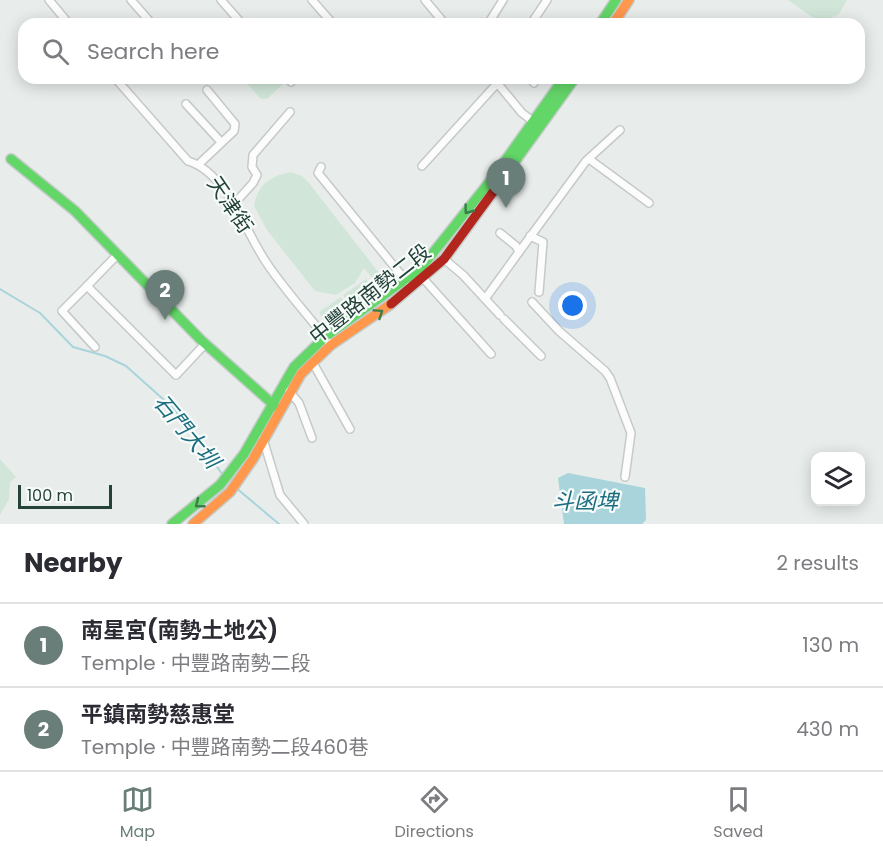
<!DOCTYPE html>
<html lang="en">
<head>
<meta charset="utf-8">
<style>
  :root { --surface:#fff; --page:#f2f2f3; --text:#2b2b33; --muted:#7c7c81; --line:#e1e1e2; --accent:#697e78 }
  body { margin:0; font-family:Poppins,"Noto Sans TC",sans-serif; background:var(--page); color:var(--text) }
  .controls { position:absolute; right:18px; bottom:18px; display:grid; overflow:hidden; border-radius:12px; box-shadow:0 3px 15px #0003 }
  .controls button { width:54px; height:54px; display:grid; place-items:center; padding:0; border:0; border-bottom:2px solid var(--line); background:var(--surface); color:var(--text); font:30px sans-serif }
  .scale { position:absolute; left:18px; bottom:15px; width:94px; box-sizing:border-box; padding-left:6px; border:3px solid #24423a; border-top:0; font-size:16px; line-height:21px; white-space:nowrap; color:#24423a; -webkit-text-stroke:4px #f7fbf9; paint-order:stroke }
  .you { position:absolute; left:573px; top:306px; width:21px; height:21px; margin:-15px; border:4px solid #fff; border-radius:50%; background:#1a73e8; box-shadow:0 0 0 9px #1a73e833 }
  .badge { display:grid; place-items:center; width:39px; height:39px; border-radius:50%; background:var(--accent); color:#fff; font-size:20px; font-weight:700 }
  .pin { position:absolute; translate:-50% -50px; filter:drop-shadow(0 2px 3px #0008) }
  .pin::after { content:''; position:absolute; top:32px; width:21px; height:18px; background:inherit; clip-path:polygon(0 0,100% 0,50% 100%) }
  .list { margin:0; padding:0; list-style:none }
  h2 { display:flex; justify-content:space-between; align-items:center; height:78px; margin:0; padding:0 24px; font-size:26px }
  h2 small { font-size:20px; font-weight:400; color:var(--muted) }
  .list li { display:grid; grid-template-columns:39px 1fr auto; gap:18px; align-items:center; box-sizing:border-box; height:84px; padding:0 24px; border-top:2px solid var(--line) }
  .list b { display:block; font-size:22px; white-space:nowrap }
  .list p { margin:0; font-size:20px; white-space:nowrap; color:var(--muted) }
  .list em { font-size:20px; font-style:normal; color:var(--muted) }
  .icon { flex:none; width:33px; height:33px; fill:none; stroke:currentColor; stroke-width:2; stroke-linecap:round; stroke-linejoin:round }
  .map { position:relative; flex:none; width:883px; height:524px; overflow:hidden }
  .search { position:absolute; background:var(--surface); box-shadow:0 3px 15px #0003; left:18px; right:18px; top:18px; height:66px; display:flex; align-items:center; gap:15px; box-sizing:border-box; padding:0 21px; border-radius:18px; color:var(--muted); font-size:22px }
  .sheet { height:246px; background:var(--surface) }
  nav { display:flex; justify-content:space-around; align-items:center; box-sizing:border-box; height:84px; border-top:2px solid var(--line); background:var(--surface); font-size:16px; color:var(--muted) }
  nav a { display:grid; justify-items:center; gap:3px }
  nav .on { color:var(--accent) }
  .map>svg:first-child { display:block }
</style>
</head>
<body>
<div class="map">
<svg width="883" height="524" viewBox="0 0 883 524">
  <rect width="100%" height="100%" fill="#e8edeb"/>
  <g fill="#d1e6d8">
    <polygon points="788,0 847,0 839,14 828,19 833,24 822,24"/>
    <polygon points="242,78 282,78 285,82 267,99 261,99"/>
    <path d="M291,172L302,176L309,183L379,273L373,279L364,268L355,283L336,295L315,291L267,230L254,206C258,184 270,176 291,172Z"/>
    <polygon points="366,279 374,291 351,307 343,295"/>
    <polygon points="341,297 349,308 326,324 319,312"/>
    <polygon points="0,459 16,477 10,482 9,499 0,515"/>
  </g>
  <polygon fill="#a9d4db" points="568,473 645,488 646,520 642,524 564,524 558,478"/>
  <g fill="none" stroke-linecap="round" stroke-linejoin="round">
    <g stroke="#a9d4db" stroke-width="2">
      <polyline points="0,289 40,313 73,347 105,356 126,366 173,408 223,475"/>
      <polyline points="235,487 279,524"/>
    </g>
    <g stroke="#c5cac8" stroke-width="10">
      <g id="street">
        <polyline points="49,0 69,24"/>
        <polyline points="131,0 152,24"/>
        <polyline points="221,0 242,24"/>
        <polyline points="312,0 333,24"/>
        <polyline points="425,0 445,24"/>
        <polyline points="488,24 503,0"/>
        <polyline points="531,24 547,0"/>
        <path d="M115,78L188,161C226,172 245,231 266,262C285,291 310,317 331,345"/>
        <polyline points="288,78 291,82"/>
        <polyline points="493,78 522,113 534,122"/>
        <polyline points="530,78 534,83"/>
        <polyline points="186,104 221,142"/>
        <polyline points="589,159 649,203"/>
        <polyline points="199,164 234,131 235,124 207,90"/>
        <polyline points="422,166 502,78"/>
        <polyline points="321,167 318,173 406,281"/>
        <polyline points="234,204 253,183 257,175 252,167 253,155 290,112"/>
        <polyline points="530,236 543,242 539,292"/>
        <polyline points="519,252 586,161 620,130"/>
        <polyline points="117,255 87,286 176,375 205,344"/>
        <polyline points="444,259 463,275 500,315"/>
        <polyline points="421,276 491,354"/>
        <polyline points="87,286 62,311 95,347"/>
        <polyline points="485,299 519,252 516,246 500,233"/>
        <polyline points="532,302 559,331 605,371 610,378 631,433 625,477"/>
        <polyline points="504,319 541,356"/>
        <polyline points="313,363 350,429"/>
        <polyline points="289,391 299,403 312,438"/>
        <polyline points="263,439 280,495 304,524"/>
      </g>
    </g>
    <g stroke="#c3cbc8" stroke-width="12">
      <g id="fast">
        <polyline points="600,24 616,0"/>
        <polyline points="11,159 75,211 201,340 275,406"/>
        <polyline points="493,192 575,78"/>
        <polyline points="172,524 220,485 244,454 294,367 325,337 421,268 495,175 564,78"/>
      </g>
    </g>
    <g stroke="#c3cbc8" stroke-width="12">
      <g id="slow">
        <polyline points="613,24 629,0"/>
        <polyline points="193,524 230,492 253,459 301,374 331,345 391,304"/>
      </g>
    </g>
    <g stroke="#c3cbc8" stroke-width="12">
      <polyline id="jam" points="391,304 444,259 493,192"/>
    </g>
    <use href="#street" stroke="#fcfcfc" stroke-width="7"/>
    <use href="#fast" stroke="#63d668" stroke-width="9"/>
    <use href="#slow" stroke="#ff974d" stroke-width="9"/>
    <use href="#jam" stroke="#b3261e" stroke-width="9"/>
  </g>
  <defs><path id="oneway-chevron" d="M-2-3.5L2.5 0L-2 3.5" fill="none" stroke-width="1.6" stroke-linecap="round" stroke-linejoin="round" transform="scale(1.5)"/></defs>
  <g stroke="#3d7d4c">
    <use href="#oneway-chevron" transform="translate(468 210) rotate(127)"/>
    <use href="#oneway-chevron" transform="translate(379 313) rotate(-34)"/>
    <use href="#oneway-chevron" transform="translate(199 504) rotate(142)"/>
  </g>
  <g text-anchor="middle" stroke-width="4.5" stroke-linejoin="round" paint-order="stroke">
    <g font-size="21" fill="#24423a" stroke="#f7fbf9">
      <text transform="translate(230 205) rotate(56)" y="7">天津街</text>
      <text transform="translate(370 294) rotate(-38)" y="7">中豐路南勢二段</text>
    </g>
    <g font-size="22" font-style="italic" fill="#1c6f80" stroke="#f7fbf9">
      <text transform="translate(187 431) rotate(50)" y="8">石門大圳</text>
      <text x="585" y="509">斗函埤</text>
    </g>
  </g>
</svg>
<div class="controls">
<button><svg class="icon" aria-label="layers" viewBox="0 0 24 24"><path d="M12 4l9 5-9 5-9-5zM3 14l9 5 9-5"/></svg></button>
</div>
<div class="scale">100 m</div>
<div class="you"></div>
<div class="pin badge" style="left:506px;top:208px">1</div>
<div class="pin badge" style="left:165px;top:320px">2</div>
<div class="search"><svg class="icon" aria-label="search" viewBox="0 0 24 24"><circle cx="10" cy="10" r="6"/><path d="M15 15l6 6"/></svg>Search here</div>
</div>
<section class="sheet">
<h2>Nearby<small>2 results</small></h2>
<ul class="list">
<li><span class="badge">1</span><div><b>南星宮(南勢土地公)</b><p>Temple · 中豐路南勢二段</p></div><em>130 m</em></li>
<li><span class="badge">2</span><div><b>平鎮南勢慈惠堂</b><p>Temple · 中豐路南勢二段460巷</p></div><em>430 m</em></li>
</ul>
</section>
<nav>
<a class="on"><svg class="icon" aria-label="map" viewBox="0 0 24 24"><path d="M3 6l6-2 6 2 6-2v14l-6 2-6-2-6 2zM9 4v14M15 6v14"/></svg>Map</a>
<a><svg class="icon" aria-label="directions" viewBox="0 0 24 24"><path d="M12 3l9 9-9 9-9-9zM9 14v-3h6M13 9l2 2-2 2"/></svg>Directions</a>
<a><svg class="icon" aria-label="saved" viewBox="0 0 24 24"><path d="M7 4h10v16l-5-4-5 4z"/></svg>Saved</a>
</nav>
</body>
</html>
